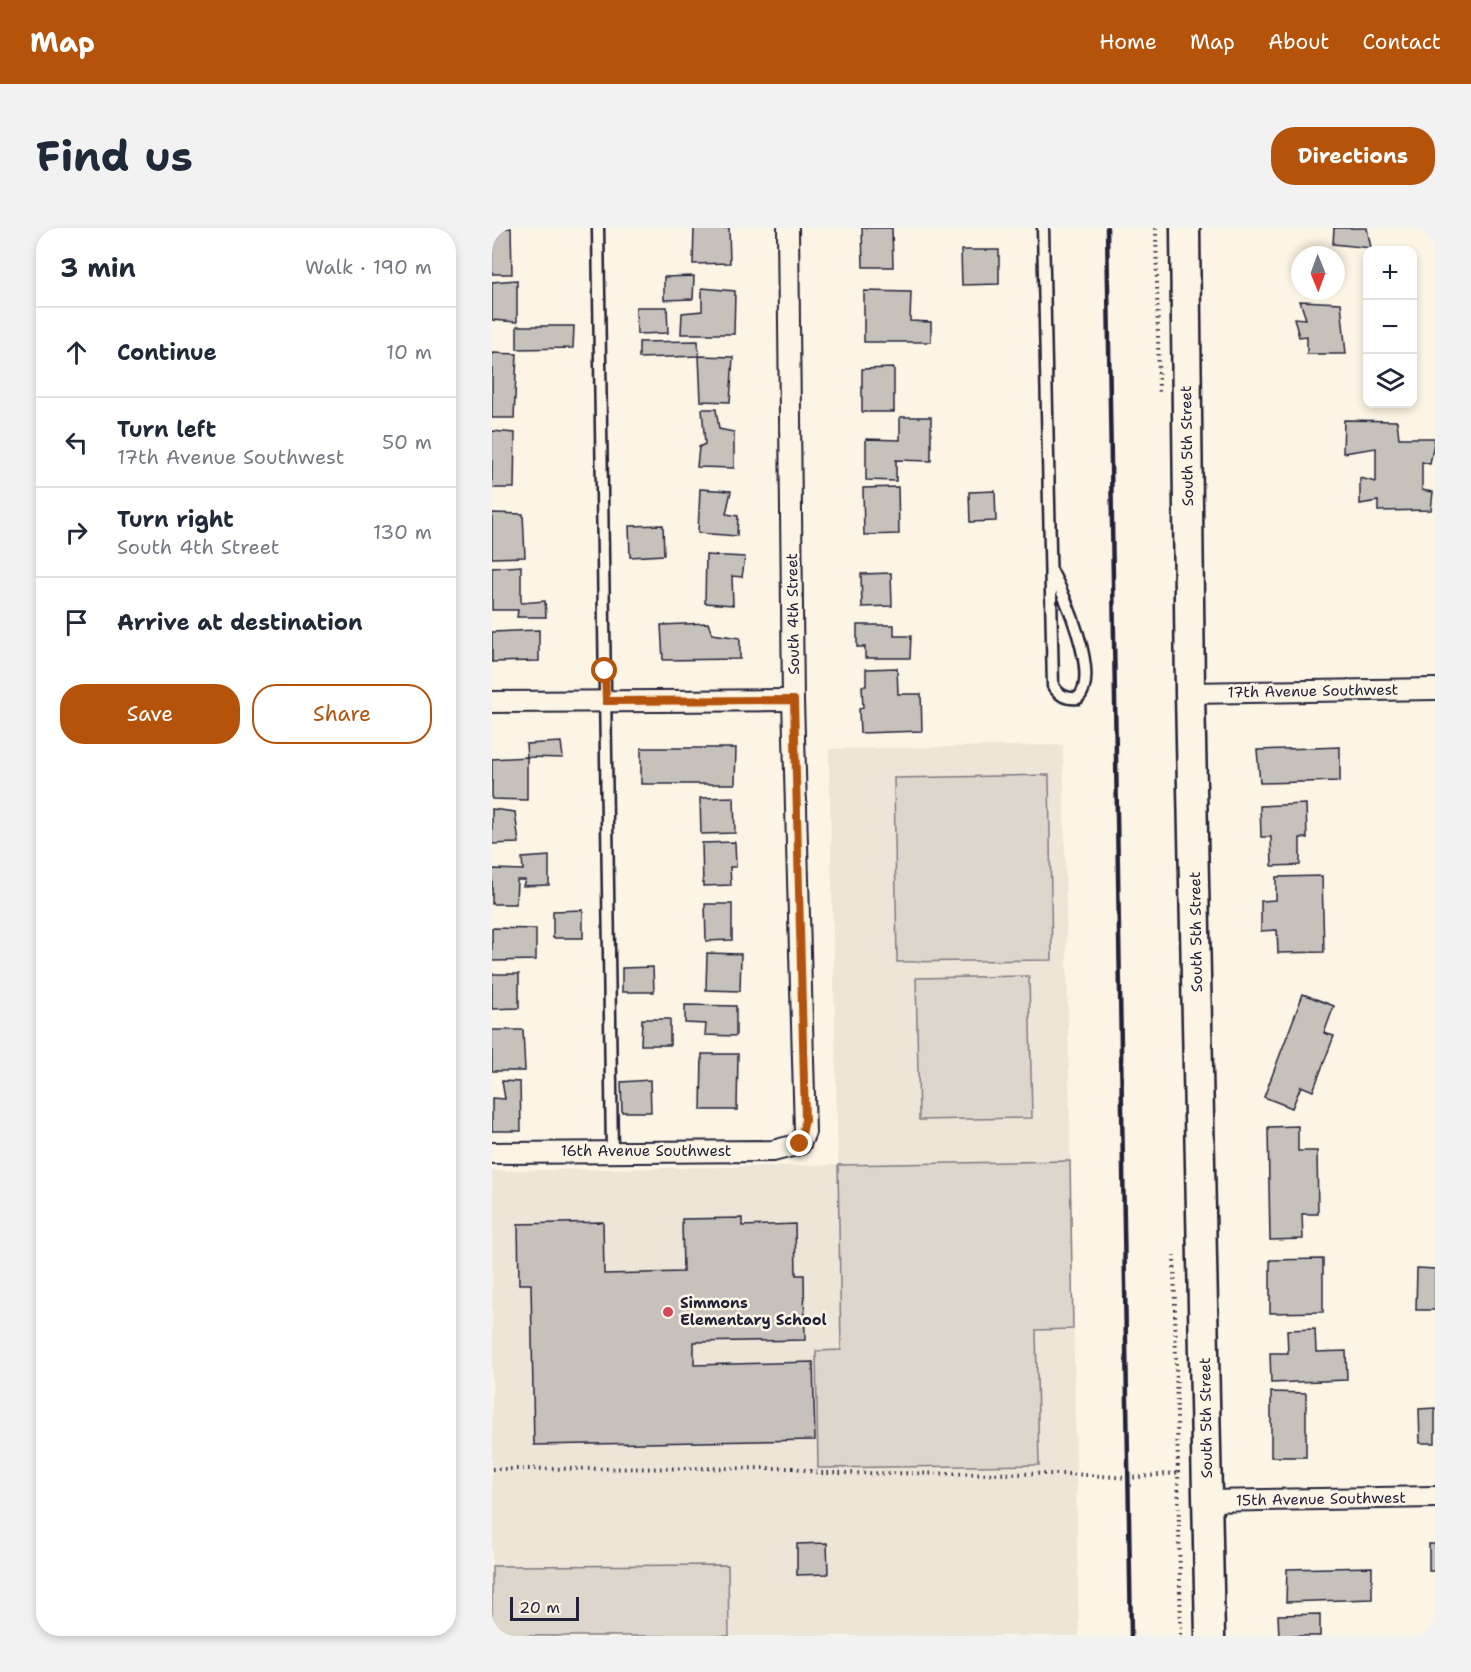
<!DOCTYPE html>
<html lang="en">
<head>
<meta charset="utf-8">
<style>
  :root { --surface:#fff; --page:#f2f2f3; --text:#1f2937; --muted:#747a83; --line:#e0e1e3; --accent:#b45309 }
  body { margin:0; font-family:"Shantell Sans",sans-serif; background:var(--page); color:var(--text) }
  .controls { position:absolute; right:18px; top:18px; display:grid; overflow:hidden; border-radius:12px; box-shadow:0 3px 9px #0003 }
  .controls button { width:54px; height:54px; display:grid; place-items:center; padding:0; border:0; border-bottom:2px solid var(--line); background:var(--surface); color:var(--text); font:30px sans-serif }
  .compass { position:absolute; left:799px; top:18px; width:54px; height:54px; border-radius:50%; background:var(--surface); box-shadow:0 3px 9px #0003; rotate:179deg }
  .scale { position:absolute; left:18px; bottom:15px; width:69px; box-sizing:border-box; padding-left:6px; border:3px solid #22223b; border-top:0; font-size:16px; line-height:21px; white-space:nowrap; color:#22223b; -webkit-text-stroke:4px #fcf5e5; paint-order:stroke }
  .stop { position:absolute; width:18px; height:18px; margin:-14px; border:4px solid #b45309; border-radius:50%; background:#fff }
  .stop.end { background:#b45309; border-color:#fff; box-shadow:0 2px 6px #0008 }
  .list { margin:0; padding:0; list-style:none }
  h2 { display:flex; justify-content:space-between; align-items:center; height:78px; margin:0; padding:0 24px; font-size:26px }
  h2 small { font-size:20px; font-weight:400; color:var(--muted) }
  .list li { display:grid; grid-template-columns:39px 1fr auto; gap:18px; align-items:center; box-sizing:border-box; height:90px; padding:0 24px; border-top:2px solid var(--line) }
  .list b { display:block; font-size:22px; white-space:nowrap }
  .list p { margin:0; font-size:20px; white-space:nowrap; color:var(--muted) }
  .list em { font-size:20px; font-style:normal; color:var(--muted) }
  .actions { display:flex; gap:12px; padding:18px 24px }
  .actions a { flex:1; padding:14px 0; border:2px solid var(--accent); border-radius:24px; text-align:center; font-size:21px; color:var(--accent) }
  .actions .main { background:var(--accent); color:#fff }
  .icon { flex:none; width:33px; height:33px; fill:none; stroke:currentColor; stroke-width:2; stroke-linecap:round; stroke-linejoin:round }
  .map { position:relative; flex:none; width:943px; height:1408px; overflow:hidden; border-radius:24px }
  header { display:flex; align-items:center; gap:36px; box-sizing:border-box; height:84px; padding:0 30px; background:var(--accent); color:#fff }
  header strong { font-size:28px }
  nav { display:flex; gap:33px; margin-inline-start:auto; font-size:21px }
  .intro { display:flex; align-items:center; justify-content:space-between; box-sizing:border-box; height:144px; padding:0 36px }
  h1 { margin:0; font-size:42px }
  .button { padding:15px 27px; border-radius:24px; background:var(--accent); color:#fff; font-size:21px; font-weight:700 }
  main { display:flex; gap:36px; padding:0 36px }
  aside { flex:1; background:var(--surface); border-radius:24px; box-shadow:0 3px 9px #0003 }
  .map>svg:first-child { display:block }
</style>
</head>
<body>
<header>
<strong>Map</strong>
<nav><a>Home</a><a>Map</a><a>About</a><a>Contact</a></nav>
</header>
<div class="intro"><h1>Find us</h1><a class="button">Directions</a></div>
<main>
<aside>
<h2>3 min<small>Walk · 190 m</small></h2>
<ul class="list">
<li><svg class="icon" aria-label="ahead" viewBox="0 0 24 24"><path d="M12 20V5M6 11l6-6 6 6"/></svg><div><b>Continue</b></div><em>10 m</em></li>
<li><svg class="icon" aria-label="left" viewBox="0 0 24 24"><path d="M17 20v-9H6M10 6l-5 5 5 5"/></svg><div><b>Turn left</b><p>17th Avenue Southwest</p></div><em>50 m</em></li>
<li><svg class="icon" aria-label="right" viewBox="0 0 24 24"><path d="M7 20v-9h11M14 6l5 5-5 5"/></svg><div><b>Turn right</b><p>South 4th Street</p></div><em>130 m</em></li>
<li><svg class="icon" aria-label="arrive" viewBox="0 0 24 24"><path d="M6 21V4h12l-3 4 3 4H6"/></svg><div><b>Arrive at destination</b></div></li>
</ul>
<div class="actions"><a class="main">Save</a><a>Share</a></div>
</aside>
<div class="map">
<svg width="943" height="1408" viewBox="0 0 943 1408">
  <rect width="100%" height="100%" fill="#fcf5e5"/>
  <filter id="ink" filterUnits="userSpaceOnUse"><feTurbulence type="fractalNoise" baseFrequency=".0167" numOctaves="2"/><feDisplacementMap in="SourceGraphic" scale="12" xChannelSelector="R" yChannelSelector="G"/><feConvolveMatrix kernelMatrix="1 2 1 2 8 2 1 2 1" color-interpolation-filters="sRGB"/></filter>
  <g filter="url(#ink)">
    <polygon fill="#ece5d8" points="571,517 587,1408 0,1408 0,943 346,937 337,521"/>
    <g fill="#dcd6cc" stroke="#7f7c84" stroke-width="1.5">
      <polygon points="557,547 560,732 405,734 402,550"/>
      <polygon points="537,748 540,890 427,892 424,750"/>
      <polygon points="578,933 581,1101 544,1102 547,1237 326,1240 324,1123 349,1122 346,937"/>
      <polygon points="236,1337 237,1408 0,1408 0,1338"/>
    </g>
    <g fill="#c6c1bb" stroke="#22223b" stroke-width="1.5">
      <polygon points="0,0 19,0 20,46 0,46"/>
      <polygon points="202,0 237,0 238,35 201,36"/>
      <polygon points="370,0 400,0 401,39 371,39"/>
      <polygon points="842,0 875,0 879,20 841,16"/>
      <polygon points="469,22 507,22 507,56 470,57"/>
      <polygon points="202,48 201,71 172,72 172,49"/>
      <polygon points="25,52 25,94 0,92 0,54"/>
      <polygon points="210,60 243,63 242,106 189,106 190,85 210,83"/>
      <polygon points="372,63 419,64 418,93 439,94 439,114 372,114"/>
      <polygon points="808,73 849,75 854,126 815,126 815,108 807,109 802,90 814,91"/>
      <polygon points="144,79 175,79 176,105 145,106"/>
      <polygon points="25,98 82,98 81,120 25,121"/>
      <polygon points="206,113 207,128 147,130 147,114"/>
      <polygon points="0,125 25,126 22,190 0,190"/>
      <polygon points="207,128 241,129 238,174 209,173"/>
      <polygon points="402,140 402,184 370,184 370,141"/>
      <polygon points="210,181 224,181 227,201 242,204 242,240 205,239 207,219 213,216"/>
      <polygon points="408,189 439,189 439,233 404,232 404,253 374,252 374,211 408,212"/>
      <polygon points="852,192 905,193 907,210 943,210 938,236 930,234 930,262 941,264 939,282 886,283 886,273 868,276 868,250 884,254 884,220 851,225"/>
      <polygon points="0,203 23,205 22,260 0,260"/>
      <polygon points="406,259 407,306 372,307 371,260"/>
      <polygon points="208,261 239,263 234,286 246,288 245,308 206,305"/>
      <polygon points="503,263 504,293 478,294 477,264"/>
      <polygon points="0,285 31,286 33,329 0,330"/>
      <polygon points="171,297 172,327 138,329 137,298"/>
      <polygon points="214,327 253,329 250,349 240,348 241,377 213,375"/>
      <polygon points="29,338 29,375 53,373 54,389 25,389 26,382 0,382 0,340"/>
      <polygon points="399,345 400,378 370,379 369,346"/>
      <polygon points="216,395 220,406 248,410 248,431 171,432 169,397"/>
      <polygon points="365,397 402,397 402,408 419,408 418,430 373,430 373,419 365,419"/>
      <polygon points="47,402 47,433 0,434 0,404"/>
      <polygon points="405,440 406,466 429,466 430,503 368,505 367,481 371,480 370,458 374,458 374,441"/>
      <polygon points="69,514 71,530 35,529 34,516"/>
      <polygon points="848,519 848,553 768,555 765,522"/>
      <polygon points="149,520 244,520 243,556 149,556"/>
      <polygon points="35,529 35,572 0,571 0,531"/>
      <polygon points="242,569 243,605 209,606 208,570"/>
      <polygon points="814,576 815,610 808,610 808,637 780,638 779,609 769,609 768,578"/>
      <polygon points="0,581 23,584 27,615 0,616"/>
      <polygon points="243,614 244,639 238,639 239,657 211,658 210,615"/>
      <polygon points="57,628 57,657 31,658 33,652 25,652 24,676 0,676 0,641 31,642 30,630"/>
      <polygon points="830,648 832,724 786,725 785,702 769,703 769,673 784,672 784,649"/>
      <polygon points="213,676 240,676 240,712 214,713"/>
      <polygon points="91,682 91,710 61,710 61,683"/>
      <polygon points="0,700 44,701 44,732 0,733"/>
      <polygon points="215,725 249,726 248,763 214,762"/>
      <polygon points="161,739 162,764 130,764 130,740"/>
      <polygon points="0,746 27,746 27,780 0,781"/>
      <polygon points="811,766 842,778 832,805 842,808 821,863 809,858 800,880 772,869"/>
      <polygon points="193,777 244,778 244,808 213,807 214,796 193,795"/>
      <polygon points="150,791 178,791 178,817 149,817"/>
      <polygon points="0,802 31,802 33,843 0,843"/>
      <polygon points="210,826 246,826 245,882 209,882"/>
      <polygon points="158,852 159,884 130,884 129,854"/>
      <polygon points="10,853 28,854 29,903 0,903 0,870 13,871"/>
      <polygon points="806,898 806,923 825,923 826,986 810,986 811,1011 778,1012 776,899"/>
      <polygon points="250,990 250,998 303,996 304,1047 312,1047 313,1112 202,1114 202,1137 321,1134 323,1212 42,1217 39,1056 27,1056 26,996 111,994 112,1046 191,1044 190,991"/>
      <polygon points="831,1031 831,1084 778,1085 778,1032"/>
      <polygon points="925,1040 943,1041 943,1082 924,1082"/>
      <polygon points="823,1101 824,1124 854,1123 855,1152 779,1155 778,1125 796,1125 795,1102"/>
      <polygon points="779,1164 814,1165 814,1229 779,1229"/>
      <polygon points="943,1180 943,1215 928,1215 927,1181"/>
      <polygon points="335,1315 336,1346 305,1347 305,1316"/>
      <rect x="937" y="1316" width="6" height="27"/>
      <polygon points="880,1339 880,1371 794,1374 795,1341"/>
      <polygon points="828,1386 828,1408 787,1408 786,1387"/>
    </g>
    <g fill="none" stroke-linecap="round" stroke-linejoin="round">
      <g stroke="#22223b" stroke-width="15">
        <g id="lane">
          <polyline points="106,0 120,923"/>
          <path d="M551,0L561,458C568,468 574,471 586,470C609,448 572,366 559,342"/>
        </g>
      </g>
      <g stroke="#22223b" stroke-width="24">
        <g id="street">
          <polyline points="698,465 943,461"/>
          <polyline points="0,474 301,472"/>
          <polyline points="0,925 281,923 308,916 313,904 301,472 296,0"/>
          <polyline points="716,1273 943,1269"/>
        </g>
      </g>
      <g stroke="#22223b" stroke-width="33">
        <polyline id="secondary" points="693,0 698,465 718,1408"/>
      </g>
      <g stroke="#22223b" stroke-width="4" stroke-dasharray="1.5 4.5" stroke-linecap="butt">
        <polyline points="664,0 667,164"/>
        <polyline points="682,1027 689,1408"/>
        <polyline points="0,1241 303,1240 328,1245 581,1246 637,1250 685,1245"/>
      </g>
      <use href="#lane" stroke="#fcf5e5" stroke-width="10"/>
      <use href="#street" stroke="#fcf5e5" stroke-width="20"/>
      <use href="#secondary" stroke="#fcf5e5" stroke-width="28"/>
      <polyline stroke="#22223b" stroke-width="4.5" points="615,0 639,1408"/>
    </g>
  </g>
  <g fill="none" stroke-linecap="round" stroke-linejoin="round" filter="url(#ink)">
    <polyline stroke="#b45309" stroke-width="8" points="113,443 114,473 302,472 313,892 308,916"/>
  </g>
  <circle fill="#d1495b" stroke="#fcf5e5" stroke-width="2" cx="176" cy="1084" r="6"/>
  <g text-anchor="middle" stroke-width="5" stroke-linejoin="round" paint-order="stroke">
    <g font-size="15" fill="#22223b" stroke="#fcf5e5">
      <text transform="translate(695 218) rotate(-91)" y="5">South 5th Street</text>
      <text transform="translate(301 386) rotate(-91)" y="5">South 4th Street</text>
      <text transform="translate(821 463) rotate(-1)" y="5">17th Avenue Southwest</text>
      <text transform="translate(704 704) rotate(-91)" y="5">South 5th Street</text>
      <text x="154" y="928">16th Avenue Southwest</text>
      <text transform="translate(714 1190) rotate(-91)" y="5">South 5th Street</text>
      <text transform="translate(829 1271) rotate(-1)" y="5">15th Avenue Southwest</text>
    </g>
    <g font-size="15" font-weight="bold" fill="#22223b" stroke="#fcf5e5" text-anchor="start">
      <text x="188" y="1080">Simmons<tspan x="188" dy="17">Elementary School</tspan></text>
    </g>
  </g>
</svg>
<div class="controls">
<button>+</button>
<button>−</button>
<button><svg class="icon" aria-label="layers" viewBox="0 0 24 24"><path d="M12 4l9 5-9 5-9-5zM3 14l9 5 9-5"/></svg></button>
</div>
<svg class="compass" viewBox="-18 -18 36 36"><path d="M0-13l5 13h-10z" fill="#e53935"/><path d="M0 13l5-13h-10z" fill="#747a83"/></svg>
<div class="scale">20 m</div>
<div class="stop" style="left:113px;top:443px"></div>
<div class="stop end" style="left:308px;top:916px"></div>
</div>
</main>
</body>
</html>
